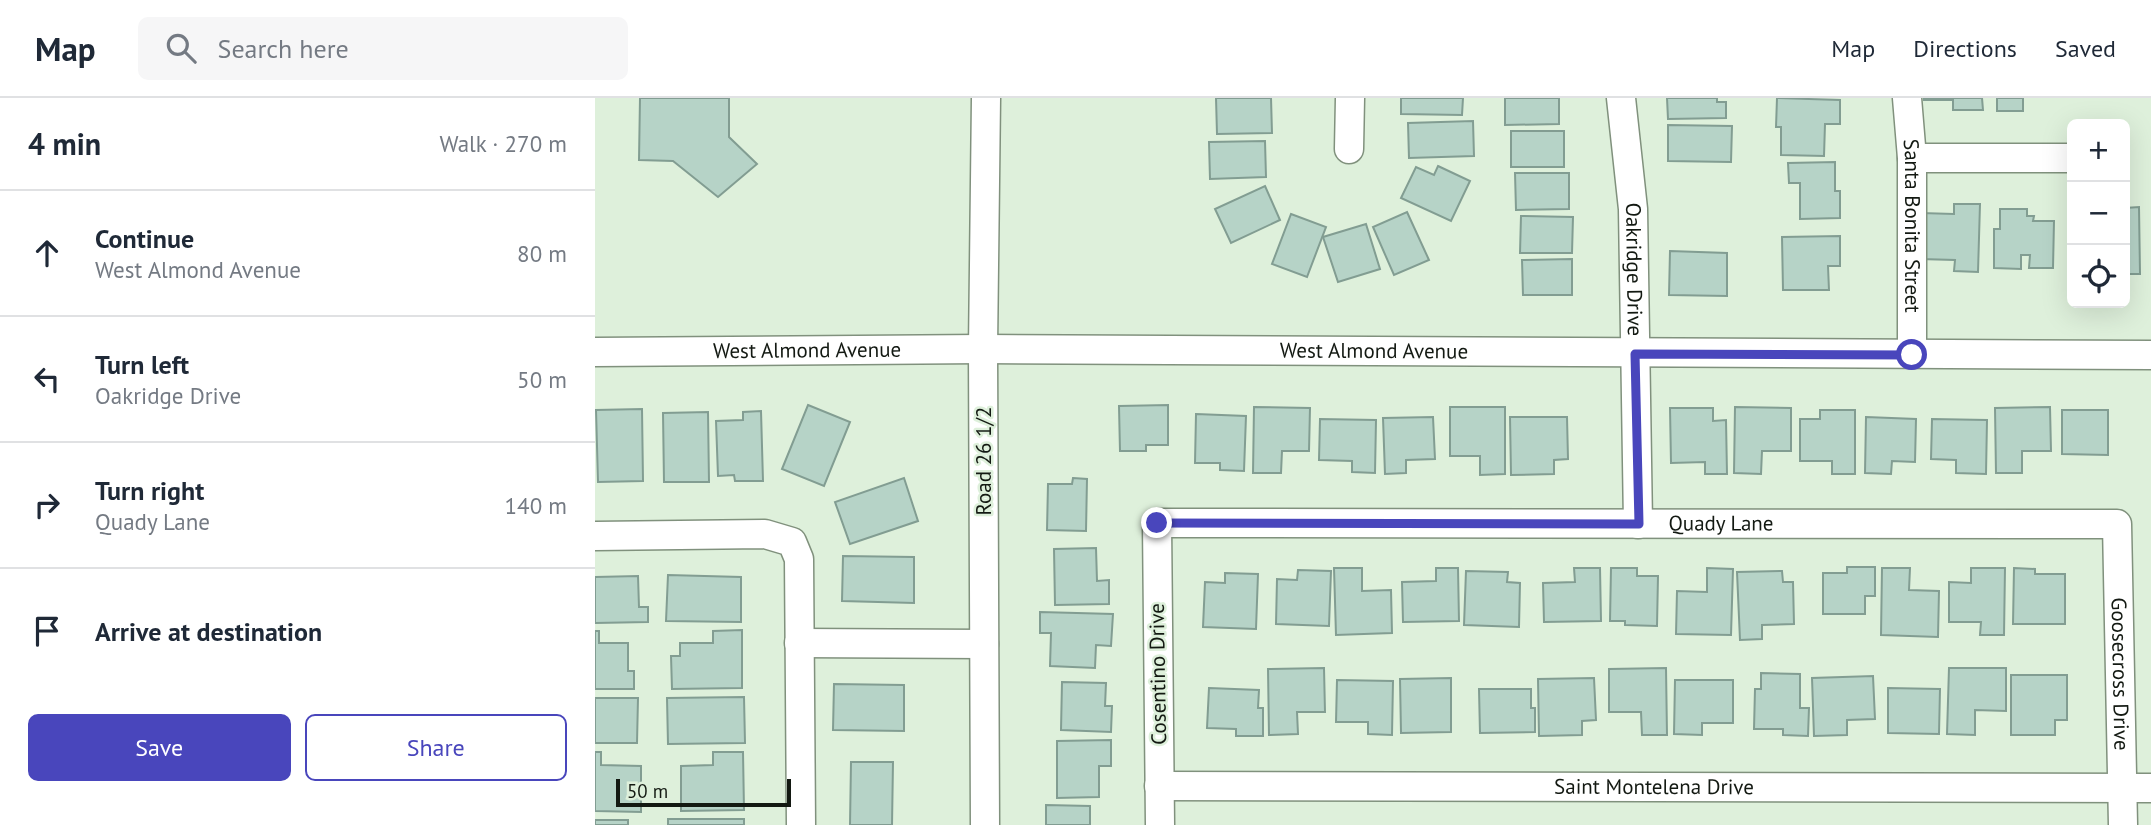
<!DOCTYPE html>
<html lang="en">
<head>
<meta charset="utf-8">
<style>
  :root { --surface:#fff; --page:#f6f6f7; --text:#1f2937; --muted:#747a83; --line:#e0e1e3; --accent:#4946bc }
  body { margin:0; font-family:"PT Sans",sans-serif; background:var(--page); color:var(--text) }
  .controls { position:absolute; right:21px; top:21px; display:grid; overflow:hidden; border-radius:10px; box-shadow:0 7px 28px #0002 }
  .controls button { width:63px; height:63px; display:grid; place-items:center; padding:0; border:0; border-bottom:2px solid var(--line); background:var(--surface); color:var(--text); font:35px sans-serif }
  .scale { position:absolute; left:21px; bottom:18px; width:175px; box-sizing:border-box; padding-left:7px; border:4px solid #131912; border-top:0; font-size:19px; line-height:24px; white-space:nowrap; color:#131912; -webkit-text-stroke:5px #def0db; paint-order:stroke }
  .stop { position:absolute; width:21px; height:21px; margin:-16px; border:5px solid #4946bc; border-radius:50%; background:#fff }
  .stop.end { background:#4946bc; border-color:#fff; box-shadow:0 2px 7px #0008 }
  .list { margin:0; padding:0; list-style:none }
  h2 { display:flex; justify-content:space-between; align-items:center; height:91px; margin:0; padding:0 28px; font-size:30px }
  h2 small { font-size:23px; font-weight:400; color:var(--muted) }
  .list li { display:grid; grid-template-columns:46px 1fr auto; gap:21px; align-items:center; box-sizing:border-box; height:126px; padding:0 28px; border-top:2px solid var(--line) }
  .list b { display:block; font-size:26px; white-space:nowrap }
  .list p { margin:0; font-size:23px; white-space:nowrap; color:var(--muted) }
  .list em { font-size:23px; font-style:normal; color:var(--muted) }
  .actions { display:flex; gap:14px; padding:21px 28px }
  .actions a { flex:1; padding:16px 0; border:2px solid var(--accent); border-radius:10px; text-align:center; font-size:24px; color:var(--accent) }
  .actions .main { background:var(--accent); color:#fff }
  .icon { flex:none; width:38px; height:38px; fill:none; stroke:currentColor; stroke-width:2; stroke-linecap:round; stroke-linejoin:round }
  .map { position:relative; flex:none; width:1556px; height:727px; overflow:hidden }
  header { display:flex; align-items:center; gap:42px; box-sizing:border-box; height:98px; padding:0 35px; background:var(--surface); border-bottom:2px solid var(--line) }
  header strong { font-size:33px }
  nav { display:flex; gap:38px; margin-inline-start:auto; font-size:24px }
  .search { width:490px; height:63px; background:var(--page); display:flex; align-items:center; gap:18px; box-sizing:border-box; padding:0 24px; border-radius:10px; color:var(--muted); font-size:26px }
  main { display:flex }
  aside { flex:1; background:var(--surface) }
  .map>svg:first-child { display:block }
</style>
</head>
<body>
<header>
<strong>Map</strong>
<div class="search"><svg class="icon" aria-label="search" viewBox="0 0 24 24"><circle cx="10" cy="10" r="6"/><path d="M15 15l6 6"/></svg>Search here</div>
<nav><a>Map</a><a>Directions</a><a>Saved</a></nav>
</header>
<main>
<aside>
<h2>4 min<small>Walk · 270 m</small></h2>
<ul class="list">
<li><svg class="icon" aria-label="ahead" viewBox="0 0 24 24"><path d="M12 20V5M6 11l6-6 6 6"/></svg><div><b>Continue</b><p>West Almond Avenue</p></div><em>80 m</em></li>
<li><svg class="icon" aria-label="left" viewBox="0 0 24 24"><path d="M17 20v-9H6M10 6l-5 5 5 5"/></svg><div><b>Turn left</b><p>Oakridge Drive</p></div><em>50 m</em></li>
<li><svg class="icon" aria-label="right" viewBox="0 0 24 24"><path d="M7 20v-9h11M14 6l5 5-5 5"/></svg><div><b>Turn right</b><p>Quady Lane</p></div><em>140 m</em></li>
<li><svg class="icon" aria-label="arrive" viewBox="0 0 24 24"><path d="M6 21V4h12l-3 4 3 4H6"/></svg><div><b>Arrive at destination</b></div></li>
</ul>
<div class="actions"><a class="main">Save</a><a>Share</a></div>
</aside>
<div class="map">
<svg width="1556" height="727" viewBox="0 0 1556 727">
  <rect width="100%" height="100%" fill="#def0db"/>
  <g fill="#b6d3c7" stroke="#829d92" stroke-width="2">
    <polygon points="45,0 134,0 134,39 162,66 123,99 78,63 44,62"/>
    <polygon points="621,0 676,0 677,35 622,36"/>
    <polygon points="806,0 868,0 867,17 806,16"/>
    <polygon points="910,0 964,0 964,26 910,27"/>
    <polygon points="1072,0 1122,0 1122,4 1131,4 1131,20 1073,21"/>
    <polygon points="1182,0 1245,2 1245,26 1230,26 1229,58 1186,57 1186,29 1181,29"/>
    <polygon points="1329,0 1387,0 1388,12 1358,12 1358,2 1329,2"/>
    <rect x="1402" y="0" width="26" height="13"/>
    <polygon points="878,23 879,58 814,60 813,25"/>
    <polygon points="1073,27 1137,28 1136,64 1073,63"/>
    <rect x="916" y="33" width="53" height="36"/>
    <polygon points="670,43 671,79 615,81 614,44"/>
    <polygon points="1240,64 1240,93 1245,93 1245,120 1205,121 1205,85 1194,85 1193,65"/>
    <polygon points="843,68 875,83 856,123 806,100 821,69 839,77"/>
    <polygon points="920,75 974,75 974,111 921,112"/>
    <polygon points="670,88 685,122 636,145 620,111"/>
    <polygon points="1359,106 1385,106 1383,174 1359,173 1360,162 1325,161 1326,115 1359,116"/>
    <polygon points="1544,109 1545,176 1530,176 1530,110"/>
    <polygon points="1405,111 1432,111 1432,118 1439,118 1438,123 1459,123 1458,170 1434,170 1435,157 1426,157 1426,171 1399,170 1399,131 1405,131"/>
    <polygon points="812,114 834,162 799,177 778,129"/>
    <polygon points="696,116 731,129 712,179 677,166"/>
    <polygon points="926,118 978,119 977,155 925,155"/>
    <polygon points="771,126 785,171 743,184 728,139"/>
    <polygon points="1245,138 1245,168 1233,168 1234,192 1188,192 1187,139"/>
    <polygon points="1075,153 1132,155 1132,198 1074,197"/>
    <polygon points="977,161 977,197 928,197 927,162"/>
    <polygon points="213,307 255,324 229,388 187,371"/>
    <polygon points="573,307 573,347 551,347 551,353 525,353 524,308"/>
    <polygon points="659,309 715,310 714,353 687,353 686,375 658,375"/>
    <polygon points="855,309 910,309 910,376 885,377 885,358 855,358"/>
    <polygon points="1140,309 1196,310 1196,353 1167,353 1166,376 1139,375"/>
    <polygon points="1455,309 1456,353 1427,353 1427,375 1401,375 1400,310"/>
    <polygon points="1075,310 1118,310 1118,323 1131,322 1132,376 1110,376 1110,364 1076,365"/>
    <polygon points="47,311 48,383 3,384 1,312"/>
    <polygon points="1225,312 1260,312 1260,376 1237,376 1237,363 1205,363 1205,321 1225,321"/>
    <polygon points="1467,312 1513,312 1513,357 1467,356"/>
    <polygon points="166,313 168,383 140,383 139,377 123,378 121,323 148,322 148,314"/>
    <polygon points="113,314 114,384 69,384 68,315"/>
    <polygon points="601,316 651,318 649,373 625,372 625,365 600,365"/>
    <polygon points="838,319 840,361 811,362 811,375 790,376 788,320"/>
    <polygon points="915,319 972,319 973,361 959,362 959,376 916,377"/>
    <polygon points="1271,319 1321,321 1320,364 1297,363 1296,376 1270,375"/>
    <polygon points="725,321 781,322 780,375 757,374 757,363 724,362"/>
    <polygon points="1337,321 1392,322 1391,376 1361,375 1361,362 1336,361"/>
    <polygon points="309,380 323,423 255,446 240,404"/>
    <polygon points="478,380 492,381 491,433 452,432 453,386 477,386"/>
    <polygon points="501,450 502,483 514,482 514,506 460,507 459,451"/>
    <polygon points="248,458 319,459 319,505 247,503"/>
    <polygon points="1252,469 1280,469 1280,498 1270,498 1270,516 1228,516 1228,475 1252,475"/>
    <polygon points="739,470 767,470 767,493 796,492 797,535 741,537"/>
    <polygon points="841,470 863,470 864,523 808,524 807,484 841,483"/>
    <polygon points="979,470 1005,470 1006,523 949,524 948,485 980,484"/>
    <polygon points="1016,470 1042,470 1042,478 1063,478 1062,528 1030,527 1030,523 1015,523"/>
    <polygon points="1112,470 1138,471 1136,537 1081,536 1082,493 1112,494"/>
    <polygon points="1287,470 1315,470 1314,492 1344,493 1343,539 1286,537"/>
    <polygon points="1376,470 1410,470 1409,537 1385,537 1386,524 1354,524 1354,484 1376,485"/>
    <polygon points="1419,470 1440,471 1440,476 1470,476 1470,526 1418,526"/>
    <polygon points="703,472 736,473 734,528 681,526 682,481 702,482"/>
    <polygon points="871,473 913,474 912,484 925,485 924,529 869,527"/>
    <polygon points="1187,473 1188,484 1198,484 1199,526 1167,527 1167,541 1145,542 1142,474"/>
    <polygon points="630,475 663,476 661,531 608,529 610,484 630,485"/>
    <polygon points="73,477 146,479 146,524 71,523"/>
    <polygon points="43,478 44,509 53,509 53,524 0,525 0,479"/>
    <polygon points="445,514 518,516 516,548 501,547 500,570 455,568 456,535 445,535"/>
    <polygon points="147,532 147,590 77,591 76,558 85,558 85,545 118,545 118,533"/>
    <polygon points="0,533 4,533 4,545 33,545 33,573 39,573 39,591 0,591"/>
    <polygon points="729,570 730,614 702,614 703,636 674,637 673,571"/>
    <polygon points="1071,570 1072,637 1047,637 1046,614 1014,614 1014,571"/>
    <polygon points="1354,570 1411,570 1411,613 1380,612 1380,637 1352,636"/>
    <polygon points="1166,575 1205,576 1205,610 1214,610 1213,638 1188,637 1188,631 1159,631 1160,591 1166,591"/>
    <polygon points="1416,577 1472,577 1472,622 1460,622 1460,637 1416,637"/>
    <polygon points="1278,578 1280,621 1252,622 1252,637 1219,638 1217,580"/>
    <polygon points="856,580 856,634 806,635 805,581"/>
    <polygon points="999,580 1001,622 987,623 987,637 944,638 943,581"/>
    <polygon points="742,582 798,583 797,637 773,636 773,624 741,624"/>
    <polygon points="1080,582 1138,582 1138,625 1107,625 1107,637 1079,636"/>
    <polygon points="467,584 511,585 510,608 517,608 516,634 466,632"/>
    <polygon points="239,586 309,587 309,633 238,632"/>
    <polygon points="614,590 664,592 663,610 668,610 668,638 641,638 641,631 612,630"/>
    <polygon points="1293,590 1345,591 1344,636 1293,635"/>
    <polygon points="884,591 936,591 936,610 940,610 940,634 885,635"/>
    <polygon points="149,599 150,645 73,646 72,600"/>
    <polygon points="0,600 43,600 42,645 0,645"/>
    <polygon points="516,642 516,668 504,668 504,699 462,700 462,643"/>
    <polygon points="0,654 6,654 6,667 46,668 46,714 0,713"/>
    <polygon points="118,654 148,654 149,712 86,713 86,668 118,667"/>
    <polygon points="256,664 298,664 297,727 255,727"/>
    <polygon points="451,707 495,708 495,727 451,727"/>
    <rect x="73" y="721" width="76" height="6"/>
    <rect x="0" y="722" width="33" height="5"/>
  </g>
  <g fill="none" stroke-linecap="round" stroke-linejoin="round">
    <g stroke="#80917d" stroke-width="31">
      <g id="minor">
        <path id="s1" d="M1026,0L1038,111L1043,426"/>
        <path id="s2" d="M1312,0L1317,60V256"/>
        <polyline points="754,51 755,0"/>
        <polyline points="1317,60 1477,60"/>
        <path id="s3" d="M0,254L388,251L1556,257"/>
        <polyline points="0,438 170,436 197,444 204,461 206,727"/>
        <polyline points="204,545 389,546"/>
        <path id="s4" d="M564,688L1556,690"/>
        <polyline points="390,727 388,251 391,0"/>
        <path id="s5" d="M565,727L562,425L1522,426L1528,727"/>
      </g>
    </g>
    <use href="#minor" stroke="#fff" stroke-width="28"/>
  </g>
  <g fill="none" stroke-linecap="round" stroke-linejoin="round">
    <polyline stroke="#4946bc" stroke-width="9" points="562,425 1044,426 1040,256 1317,257"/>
  </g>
  <g text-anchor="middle" stroke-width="5" stroke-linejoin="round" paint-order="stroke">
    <g font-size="21" fill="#131912" stroke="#def0db">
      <text dy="7" stroke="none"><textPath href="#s2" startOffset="128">Santa Bonita Street</textPath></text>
      <text dy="7" stroke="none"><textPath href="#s1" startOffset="172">Oakridge Drive</textPath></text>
      <text dy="7" stroke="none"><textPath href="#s3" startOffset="212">West Almond Avenue</textPath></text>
      <text dy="7" stroke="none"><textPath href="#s3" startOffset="779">West Almond Avenue</textPath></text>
      <text transform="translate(389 363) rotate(-90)" y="7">Road 26 1/2</text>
      <text dy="7" stroke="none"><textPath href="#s5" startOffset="866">Quady Lane</textPath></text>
      <text transform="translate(563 576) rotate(-91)" y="7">Cosentino Drive</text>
      <text dy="7" stroke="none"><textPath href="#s5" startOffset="1412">Goosecross Drive</textPath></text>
      <text dy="7" stroke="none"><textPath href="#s4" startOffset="495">Saint Montelena Drive</textPath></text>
    </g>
  </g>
</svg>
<div class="controls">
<button>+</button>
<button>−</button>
<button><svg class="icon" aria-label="locate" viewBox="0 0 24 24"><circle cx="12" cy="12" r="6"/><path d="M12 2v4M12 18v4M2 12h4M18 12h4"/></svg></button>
</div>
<div class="scale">50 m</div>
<div class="stop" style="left:1317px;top:257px"></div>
<div class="stop end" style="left:562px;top:425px"></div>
</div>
</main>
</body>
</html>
